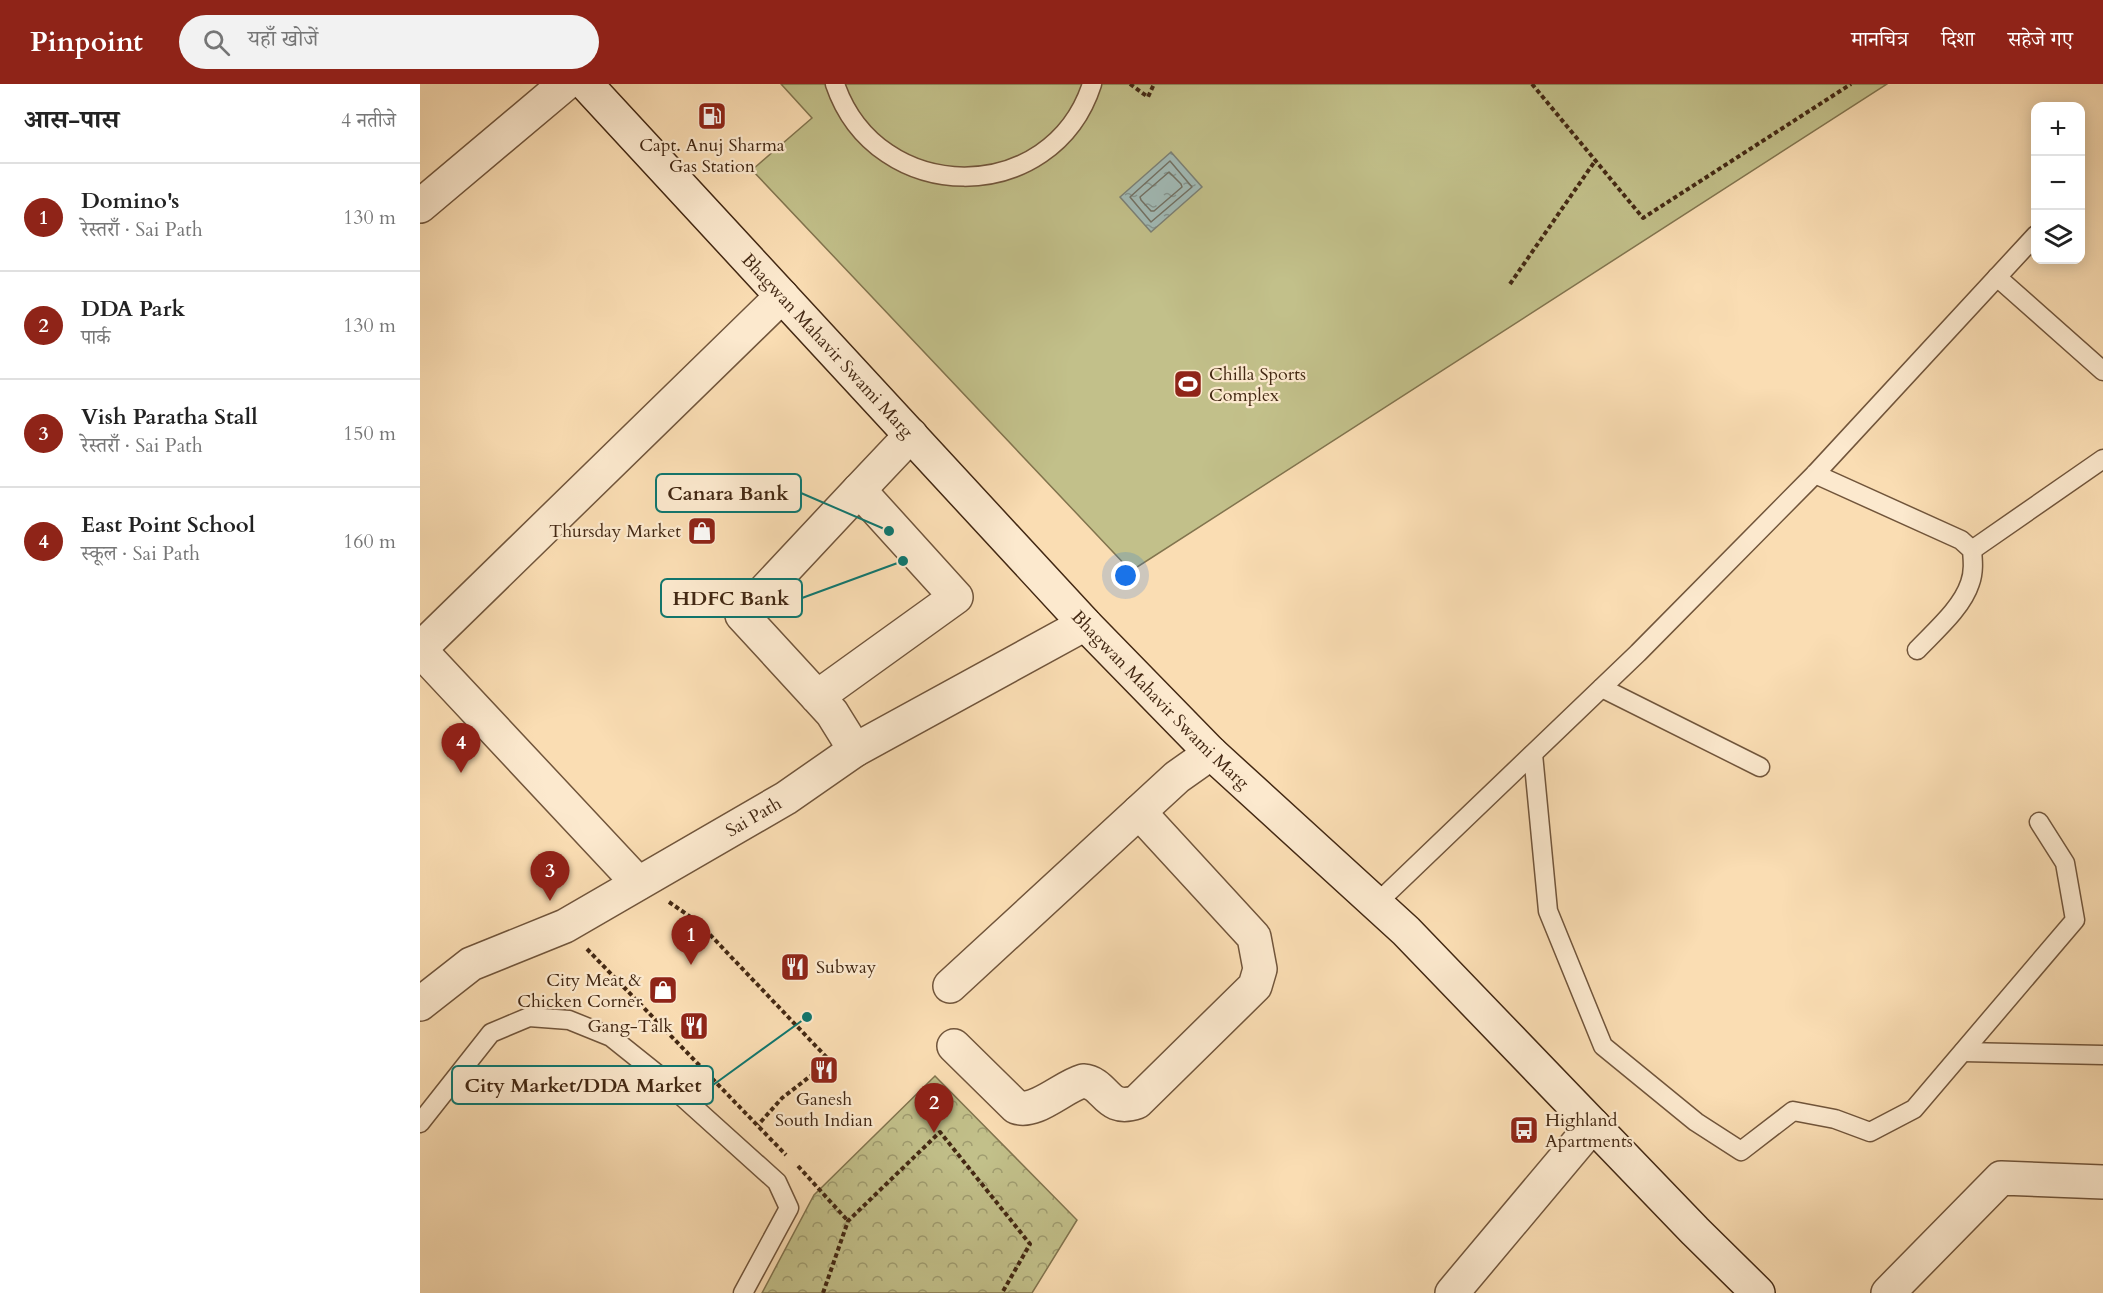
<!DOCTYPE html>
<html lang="hi">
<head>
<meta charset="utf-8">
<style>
  :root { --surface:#fff; --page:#f2f2f2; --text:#222; --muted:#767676; --line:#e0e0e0; --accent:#8f2418 }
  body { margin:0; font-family:Cardo,"Noto Serif Devanagari",serif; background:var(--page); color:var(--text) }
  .controls { position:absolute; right:18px; top:18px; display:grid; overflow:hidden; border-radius:12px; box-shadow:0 3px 15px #0003 }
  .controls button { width:54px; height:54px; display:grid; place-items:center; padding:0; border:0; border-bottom:2px solid var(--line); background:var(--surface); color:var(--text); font:30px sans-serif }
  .you { position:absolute; left:706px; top:492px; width:21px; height:21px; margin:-15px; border:4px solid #fff; border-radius:50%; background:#1a73e8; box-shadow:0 0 0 9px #1a73e833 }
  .badge { display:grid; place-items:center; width:39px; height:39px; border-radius:50%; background:var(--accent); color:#fff; font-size:20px; font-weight:700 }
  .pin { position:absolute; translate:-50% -50px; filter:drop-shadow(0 2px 3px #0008) }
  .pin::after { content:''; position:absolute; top:32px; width:21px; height:18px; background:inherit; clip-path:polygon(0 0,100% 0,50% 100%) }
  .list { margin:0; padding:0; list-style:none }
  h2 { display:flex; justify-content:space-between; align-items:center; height:78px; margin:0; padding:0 24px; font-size:26px }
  h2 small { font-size:20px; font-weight:400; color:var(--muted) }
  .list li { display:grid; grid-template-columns:39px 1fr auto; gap:18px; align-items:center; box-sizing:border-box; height:108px; padding:0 24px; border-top:2px solid var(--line) }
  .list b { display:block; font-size:22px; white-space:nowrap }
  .list p { margin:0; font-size:20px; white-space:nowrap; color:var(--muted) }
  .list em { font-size:20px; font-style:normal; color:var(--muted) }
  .icon { flex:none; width:33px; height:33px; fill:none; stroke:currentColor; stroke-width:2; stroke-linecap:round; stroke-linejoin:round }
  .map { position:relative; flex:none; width:1683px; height:1209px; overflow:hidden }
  header { display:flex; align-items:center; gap:36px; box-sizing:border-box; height:84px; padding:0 30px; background:var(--accent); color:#fff }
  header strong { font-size:28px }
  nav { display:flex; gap:33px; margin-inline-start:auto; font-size:21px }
  .search { width:420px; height:54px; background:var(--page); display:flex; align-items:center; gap:15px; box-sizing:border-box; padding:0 21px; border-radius:33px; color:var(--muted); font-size:22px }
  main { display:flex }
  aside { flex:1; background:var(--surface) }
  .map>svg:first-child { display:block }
</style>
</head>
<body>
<header>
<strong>Pinpoint</strong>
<div class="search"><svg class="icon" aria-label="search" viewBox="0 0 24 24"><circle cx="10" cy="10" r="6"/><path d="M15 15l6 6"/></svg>यहाँ खोजें</div>
<nav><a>मानचित्र</a><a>दिशा</a><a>सहेजे गए</a></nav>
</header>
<main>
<aside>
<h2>आस-पास<small>4 नतीजे</small></h2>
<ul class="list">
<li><span class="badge">1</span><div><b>Domino's</b><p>रेस्तराँ · Sai Path</p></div><em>130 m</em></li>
<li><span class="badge">2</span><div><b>DDA Park</b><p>पार्क</p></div><em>130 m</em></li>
<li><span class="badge">3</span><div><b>Vish Paratha Stall</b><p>रेस्तराँ · Sai Path</p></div><em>150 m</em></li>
<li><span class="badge">4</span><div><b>East Point School</b><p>स्कूल · Sai Path</p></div><em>160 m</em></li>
</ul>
</aside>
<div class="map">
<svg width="1683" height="1209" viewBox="0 0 1683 1209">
  <defs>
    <pattern id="forest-crowns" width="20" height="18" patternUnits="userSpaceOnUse" patternTransform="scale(1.5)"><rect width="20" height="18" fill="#c2c08a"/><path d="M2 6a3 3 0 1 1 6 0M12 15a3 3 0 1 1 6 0" fill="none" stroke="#9f9c70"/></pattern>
    <pattern id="water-ripples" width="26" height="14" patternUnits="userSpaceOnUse" patternTransform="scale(1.5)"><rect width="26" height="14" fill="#a1bab6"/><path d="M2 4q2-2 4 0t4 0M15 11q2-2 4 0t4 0" fill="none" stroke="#859793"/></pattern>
  </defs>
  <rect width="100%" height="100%" fill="#faddb3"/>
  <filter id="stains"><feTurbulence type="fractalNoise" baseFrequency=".00333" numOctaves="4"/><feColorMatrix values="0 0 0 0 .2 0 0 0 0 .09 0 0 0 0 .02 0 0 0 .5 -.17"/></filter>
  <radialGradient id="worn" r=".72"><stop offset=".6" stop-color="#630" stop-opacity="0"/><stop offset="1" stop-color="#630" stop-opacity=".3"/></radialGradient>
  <polygon fill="url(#forest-crowns)" stroke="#82744e" stroke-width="1.5" points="515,992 657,1136 612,1209 342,1209 394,1111"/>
  <polygon fill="#c2c08a" stroke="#82744e" stroke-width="1.5" points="361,0 1467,0 711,487 332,86 392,34"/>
  <polygon fill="url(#water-ripples)" stroke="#7b8075" stroke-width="1.5" points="751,68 782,103 731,148 700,113"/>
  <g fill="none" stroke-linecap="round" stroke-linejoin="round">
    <g stroke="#727164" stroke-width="1.5">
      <polygon points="750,77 772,103 731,138 710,113"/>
      <polygon points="749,88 761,100 762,103 734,127 731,127 721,116 720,113"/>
    </g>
    <g stroke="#71553b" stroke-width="21">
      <g id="lane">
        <path d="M415,0C457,123 632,124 672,0"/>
        <polyline points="1577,193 1683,287"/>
        <path d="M1395,390L1541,456L1552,466C1553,477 1554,488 1550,499C1542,524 1515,547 1497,566"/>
        <polyline points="1552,466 1683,375"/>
        <polyline points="1182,604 1340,683"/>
        <polyline points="1113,670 1128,827 1183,962 1276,1038 1321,1067 1373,1027 1415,1035 1450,1048 1494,1025 1655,836 1645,779 1619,738"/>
        <polyline points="956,820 1218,569 1395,390 1616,151"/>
        <polyline points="1543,968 1683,971"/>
        <polyline points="0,1039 71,949 109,933 149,936 191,953 236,989 357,1098 369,1124 323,1209"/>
      </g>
    </g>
    <g stroke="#71553b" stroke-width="36">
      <g id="street">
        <polyline points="0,122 145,0"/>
        <polyline points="439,406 491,351"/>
        <polyline points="0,565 362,212"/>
        <polyline points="0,566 218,799"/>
        <polyline points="397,613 536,513 439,406 322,531 412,629 435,666"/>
        <polyline points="530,902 757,693 791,669"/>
        <path id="s1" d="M0,920L51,880L145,842L366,714L435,666L665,540"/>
        <path d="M534,962L596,1023C616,1030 642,1003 663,997C687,999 685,1029 717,1018L835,902L840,885L834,853L719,728"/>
        <polyline points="1032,1209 1173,1041"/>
        <polyline points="1468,1209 1581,1094 1683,1098"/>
      </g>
    </g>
    <g stroke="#432813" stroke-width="36">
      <g id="secondary">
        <path id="s2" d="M166,0L665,540L791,669L986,847L1275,1147L1338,1209"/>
      </g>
    </g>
    <g stroke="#432813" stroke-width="4" stroke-dasharray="4.5 3" stroke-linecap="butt">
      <polyline points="710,0 728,13 734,0"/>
      <polyline points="1112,0 1223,134 1431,0"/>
      <polyline points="1090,200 1175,77"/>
      <polyline points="249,818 278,838 410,977 362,1014 338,1041"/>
      <polyline points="167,865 366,1071"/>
      <polyline points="378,1082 428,1137"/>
      <polyline points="403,1209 428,1137 520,1048 610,1160 582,1209"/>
    </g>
    <use href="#lane" stroke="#fce9ce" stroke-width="18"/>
    <use href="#street" stroke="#fce9ce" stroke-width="33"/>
    <use href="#secondary" stroke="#fce9ce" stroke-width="33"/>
  </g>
  <defs>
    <g id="fuel-square" transform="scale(1.5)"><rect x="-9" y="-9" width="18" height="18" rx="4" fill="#8f2418" stroke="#fce9ce"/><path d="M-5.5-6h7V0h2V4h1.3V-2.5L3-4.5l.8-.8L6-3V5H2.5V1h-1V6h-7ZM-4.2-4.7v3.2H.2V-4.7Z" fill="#fff"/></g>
    <g id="stadium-square" transform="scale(1.5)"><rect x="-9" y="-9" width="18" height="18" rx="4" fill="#8f2418" stroke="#fce9ce"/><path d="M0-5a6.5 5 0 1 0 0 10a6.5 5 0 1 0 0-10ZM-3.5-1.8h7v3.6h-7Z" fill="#fff"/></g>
    <g id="shop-square" transform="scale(1.5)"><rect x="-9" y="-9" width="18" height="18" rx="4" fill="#8f2418" stroke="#fce9ce"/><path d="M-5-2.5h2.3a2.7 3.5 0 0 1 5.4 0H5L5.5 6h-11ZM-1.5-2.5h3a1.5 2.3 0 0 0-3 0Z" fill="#fff"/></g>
    <g id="restaurant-square" transform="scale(1.5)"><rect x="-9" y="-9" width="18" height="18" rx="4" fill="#8f2418" stroke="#fce9ce"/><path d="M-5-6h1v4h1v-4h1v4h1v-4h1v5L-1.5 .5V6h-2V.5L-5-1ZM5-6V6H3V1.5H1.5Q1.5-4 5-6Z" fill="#fff"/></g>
    <g id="bus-square" transform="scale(1.5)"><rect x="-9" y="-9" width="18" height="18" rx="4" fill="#8f2418" stroke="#fce9ce"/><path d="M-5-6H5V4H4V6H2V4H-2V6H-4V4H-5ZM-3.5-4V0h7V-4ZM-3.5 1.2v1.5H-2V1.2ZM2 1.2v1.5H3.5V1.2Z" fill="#fff"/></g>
  </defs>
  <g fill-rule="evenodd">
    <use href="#fuel-square" x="292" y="32"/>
    <use href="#stadium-square" x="768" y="300"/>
    <use href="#shop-square" x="282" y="447"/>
    <use href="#restaurant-square" x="375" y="883"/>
    <use href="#shop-square" x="243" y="906"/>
    <use href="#restaurant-square" x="274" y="942"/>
    <use href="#restaurant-square" x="404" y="986"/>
    <use href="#bus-square" x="1104" y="1046"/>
  </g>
  <g text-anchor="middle" stroke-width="4.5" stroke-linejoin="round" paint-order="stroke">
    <g font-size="18" fill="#432813" stroke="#fce9ce" text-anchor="start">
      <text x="292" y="67" text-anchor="middle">Capt. Anuj Sharma<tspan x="292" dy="21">Gas Station</tspan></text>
      <text x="789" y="296">Chilla Sports<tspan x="789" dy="21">Complex</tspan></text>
      <text x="261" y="453" text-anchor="end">Thursday Market</text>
      <text x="396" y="889">Subway</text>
      <text x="222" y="902" text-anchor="end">City Meat &amp;<tspan x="222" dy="21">Chicken Corner</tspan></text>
      <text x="253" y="948" text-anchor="end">Gang-Talk</text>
      <text x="404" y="1021" text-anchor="middle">Ganesh<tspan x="404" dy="21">South Indian</tspan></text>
      <text x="1125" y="1042">Highland<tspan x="1125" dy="21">Apartments</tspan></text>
    </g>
    <g font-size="18" fill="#432813" stroke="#fce9ce">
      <text dy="6" stroke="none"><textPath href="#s2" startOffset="356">Bhagwan Mahavir Swami Marg</textPath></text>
      <text dy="6" stroke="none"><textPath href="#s2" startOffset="842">Bhagwan Mahavir Swami Marg</textPath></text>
      <text dy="6" stroke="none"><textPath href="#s1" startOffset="384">Sai Path</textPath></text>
    </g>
  </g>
  <path fill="none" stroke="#0f766e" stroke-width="2" d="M469 447L381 409M483 477L382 514M387 933L293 1001"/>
  <g fill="#0f766e" stroke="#fce9ce" stroke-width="2">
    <circle cx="469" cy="447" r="6"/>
    <circle cx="483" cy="477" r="6"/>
    <circle cx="387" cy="933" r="6"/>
  </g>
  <g fill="#fce9ce" stroke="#0f766e" stroke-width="2">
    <rect x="236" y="390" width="145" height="38" rx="6"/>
    <rect x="241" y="495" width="141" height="38" rx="6"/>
    <rect x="32" y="982" width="261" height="38" rx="6"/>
  </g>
  <g font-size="20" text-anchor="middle" font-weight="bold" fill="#432813">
    <text x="308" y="416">Canara Bank</text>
    <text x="311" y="521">HDFC Bank</text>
    <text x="163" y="1008">City Market/DDA Market</text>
  </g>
  <rect width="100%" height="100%" filter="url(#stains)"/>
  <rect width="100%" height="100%" fill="url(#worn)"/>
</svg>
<div class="controls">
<button>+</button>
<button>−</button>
<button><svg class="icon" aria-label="layers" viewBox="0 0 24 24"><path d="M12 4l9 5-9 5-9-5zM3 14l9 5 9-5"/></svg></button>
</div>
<div class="you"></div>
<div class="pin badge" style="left:271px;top:881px">1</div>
<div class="pin badge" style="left:514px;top:1049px">2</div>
<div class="pin badge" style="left:130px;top:817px">3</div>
<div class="pin badge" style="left:41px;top:689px">4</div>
</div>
</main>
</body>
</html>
